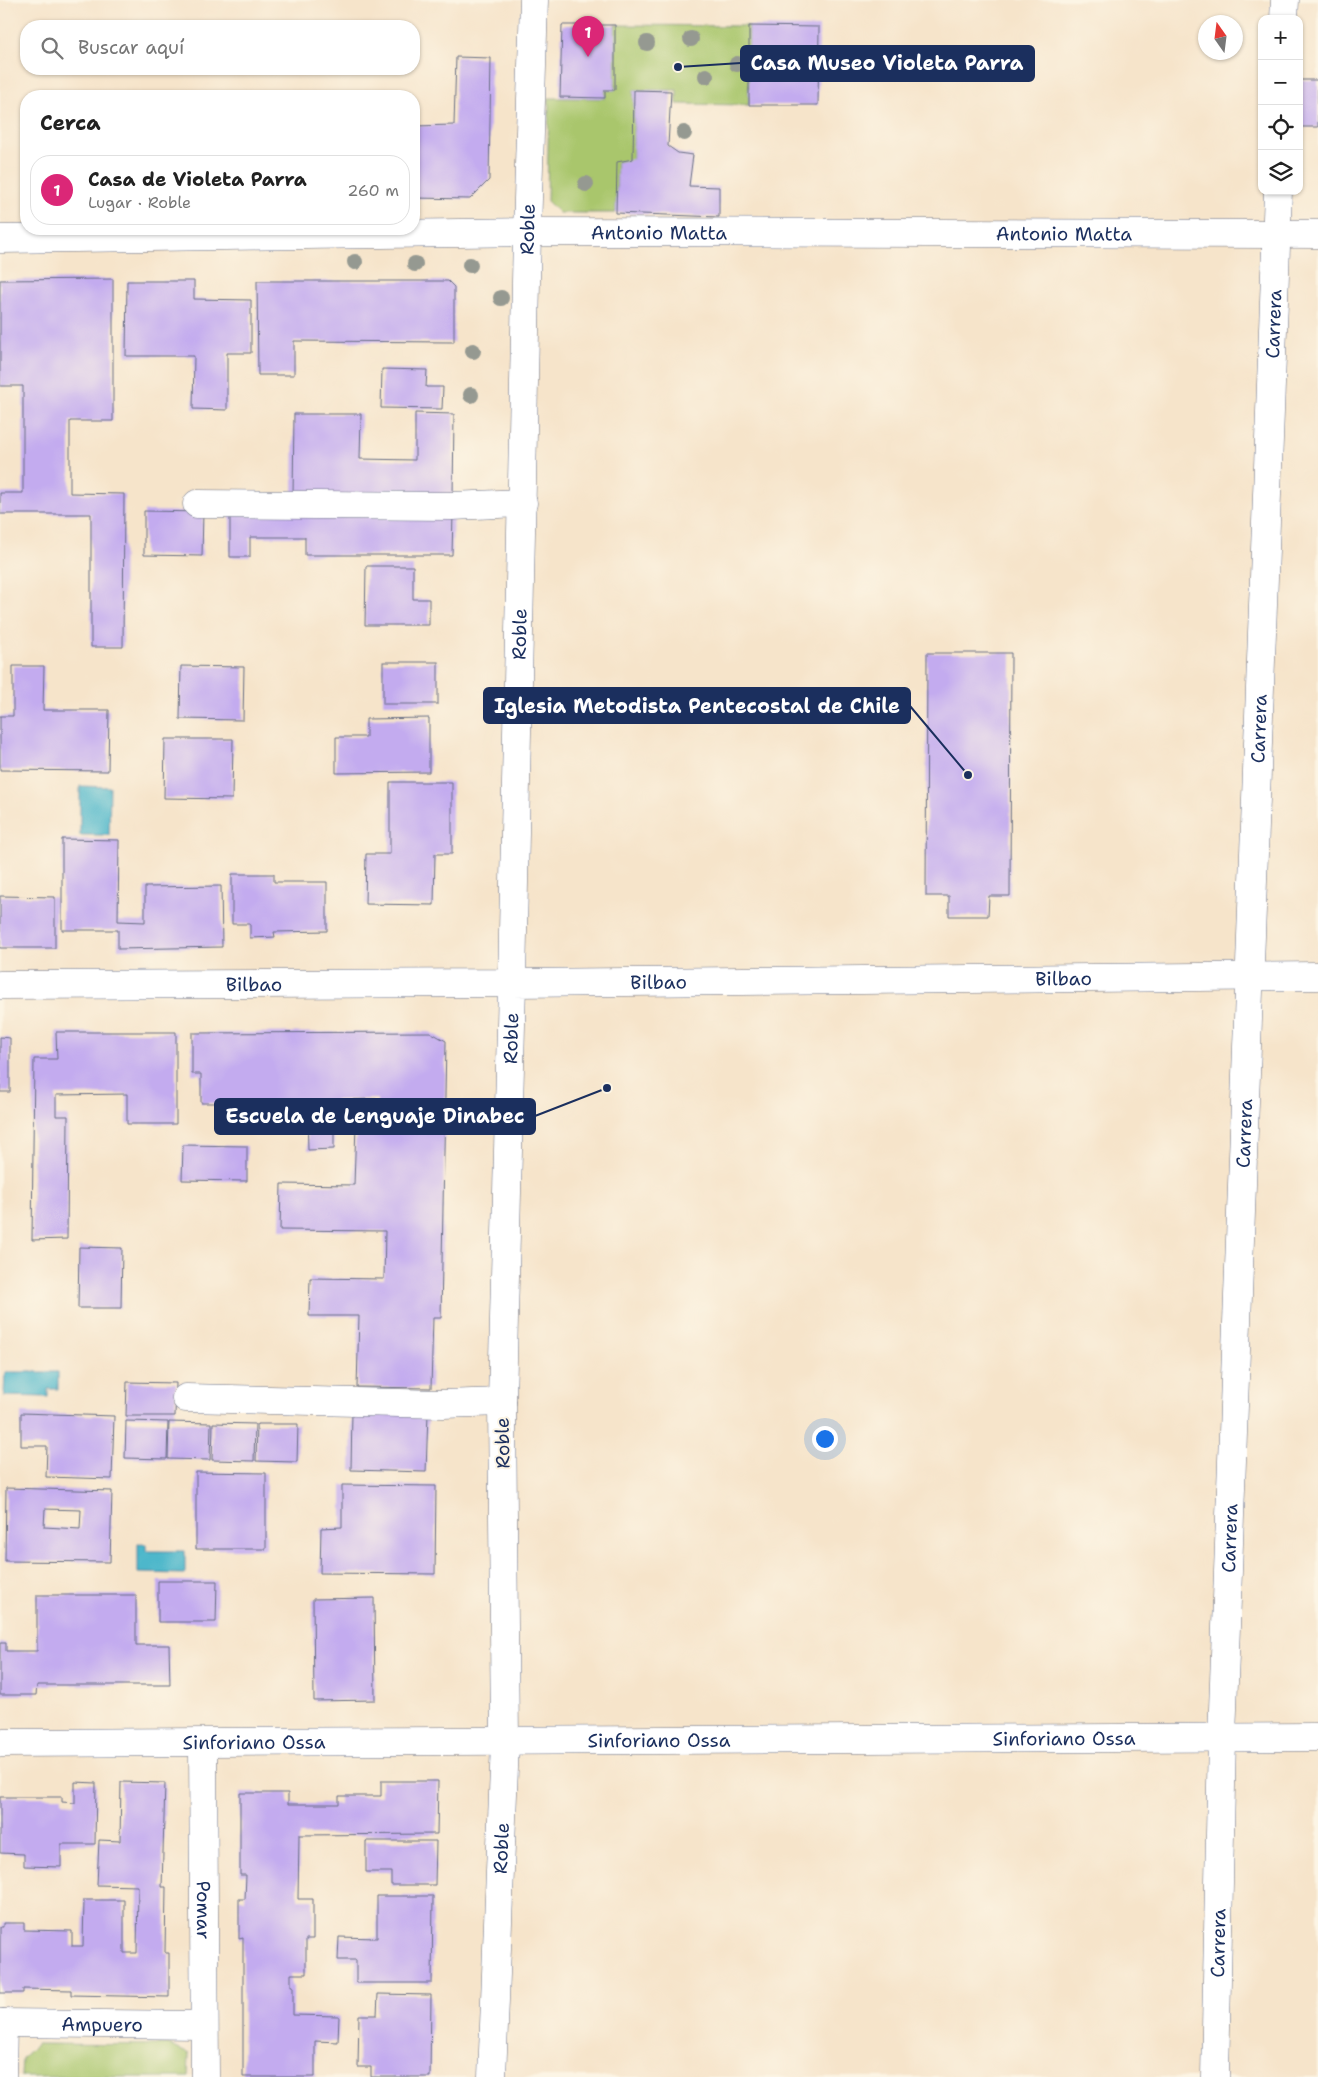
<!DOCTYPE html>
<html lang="es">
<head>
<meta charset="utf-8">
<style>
  :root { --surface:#fff; --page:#f6f6f6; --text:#222; --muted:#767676; --line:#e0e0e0; --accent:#db2777 }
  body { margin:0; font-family:"Shantell Sans",sans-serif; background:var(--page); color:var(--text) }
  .controls { position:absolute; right:15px; top:15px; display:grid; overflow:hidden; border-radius:10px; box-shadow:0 1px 4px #0004 }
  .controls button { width:45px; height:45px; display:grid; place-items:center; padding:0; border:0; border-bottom:1px solid var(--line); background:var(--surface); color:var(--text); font:25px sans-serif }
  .compass { position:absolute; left:1198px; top:15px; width:45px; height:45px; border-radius:50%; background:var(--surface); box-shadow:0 1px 4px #0004; rotate:346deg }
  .you { position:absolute; left:824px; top:1438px; width:18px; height:18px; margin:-12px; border:4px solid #fff; border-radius:50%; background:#1a73e8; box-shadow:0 0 0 8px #1a73e833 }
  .badge { display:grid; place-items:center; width:32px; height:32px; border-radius:50%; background:var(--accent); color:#fff; font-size:16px; font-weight:700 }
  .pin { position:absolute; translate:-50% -41px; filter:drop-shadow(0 1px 2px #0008) }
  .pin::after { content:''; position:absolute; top:26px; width:18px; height:15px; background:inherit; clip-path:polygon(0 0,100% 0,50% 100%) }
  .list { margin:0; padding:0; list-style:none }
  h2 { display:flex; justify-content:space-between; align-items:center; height:65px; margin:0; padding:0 20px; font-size:21px }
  h2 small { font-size:16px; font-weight:400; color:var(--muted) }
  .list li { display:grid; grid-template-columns:32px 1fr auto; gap:15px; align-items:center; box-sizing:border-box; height:70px; margin:0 10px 10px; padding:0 10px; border:1px solid var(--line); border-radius:20px }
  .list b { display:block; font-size:19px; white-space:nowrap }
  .list p { margin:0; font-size:16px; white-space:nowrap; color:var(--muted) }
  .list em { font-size:16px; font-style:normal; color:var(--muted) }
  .icon { flex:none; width:28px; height:28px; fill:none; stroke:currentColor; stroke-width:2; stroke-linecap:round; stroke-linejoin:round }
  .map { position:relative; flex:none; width:1318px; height:2077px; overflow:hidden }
  .search { position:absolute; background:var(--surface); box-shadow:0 1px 4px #0004; left:20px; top:20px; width:400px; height:55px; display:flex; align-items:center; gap:12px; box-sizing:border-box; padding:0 18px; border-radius:20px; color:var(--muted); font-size:19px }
  .panel { position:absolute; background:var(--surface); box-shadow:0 1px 4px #0004; left:20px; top:90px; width:400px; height:145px; border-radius:20px }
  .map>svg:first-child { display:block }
</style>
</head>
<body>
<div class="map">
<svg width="1318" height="2077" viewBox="0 0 1318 2077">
  <rect width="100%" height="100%" fill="#fcf5e5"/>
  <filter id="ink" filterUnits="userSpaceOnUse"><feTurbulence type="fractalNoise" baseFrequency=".02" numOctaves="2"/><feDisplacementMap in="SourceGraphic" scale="10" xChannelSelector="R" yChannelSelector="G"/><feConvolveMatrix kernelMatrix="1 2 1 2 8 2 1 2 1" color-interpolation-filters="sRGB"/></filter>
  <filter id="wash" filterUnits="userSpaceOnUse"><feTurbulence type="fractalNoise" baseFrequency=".0096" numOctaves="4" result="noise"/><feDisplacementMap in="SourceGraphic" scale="20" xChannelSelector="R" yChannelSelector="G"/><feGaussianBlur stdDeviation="1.12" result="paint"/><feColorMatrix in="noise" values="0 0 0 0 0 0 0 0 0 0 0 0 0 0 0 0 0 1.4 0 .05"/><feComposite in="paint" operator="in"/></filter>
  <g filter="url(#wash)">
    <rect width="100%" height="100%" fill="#f6e4ca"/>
    <g fill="#a9c66c" stroke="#627a65">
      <polygon points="615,25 749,26 749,105 677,104 677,90 634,90 633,162 617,162 616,213 559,213 547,201 549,98 605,98 605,90 615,90"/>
      <polygon points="37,2044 169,2045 189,2054 188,2077 21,2077 22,2058"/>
    </g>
    <g fill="#4eb7cb" stroke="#347394">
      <polygon points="80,786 110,787 109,835 80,835"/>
      <polygon points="5,1372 58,1372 58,1389 48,1389 48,1397 4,1396"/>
      <polygon points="138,1544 146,1544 146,1551 185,1551 185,1574 138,1573"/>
    </g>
    <g id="blocks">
      <g fill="#c3abef" fill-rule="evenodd">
        <polygon points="562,25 615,25 615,90 605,90 605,98 560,97"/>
        <polygon points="749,26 819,27 818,105 749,105"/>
        <polygon points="456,57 491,58 489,180 470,199 414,198 414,126 454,125"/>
        <rect x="1299" y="80" width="19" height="47"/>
        <polygon points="634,90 671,91 668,146 678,153 693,155 689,186 719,187 719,217 616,213 617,162 633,159"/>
        <polygon points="113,279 113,421 70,421 70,493 124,494 123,647 91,647 91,514 0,514 0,493 23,493 23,386 0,386 0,280"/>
        <polygon points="127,281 194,281 194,299 251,300 251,353 227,353 227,410 193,409 194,356 126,356"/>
        <polygon points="257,281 448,281 454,287 454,342 294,341 294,375 258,375"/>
        <polygon points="382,369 427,370 426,387 443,387 442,409 381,408"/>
        <polygon points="415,413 454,414 453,497 293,496 294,414 361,414 360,459 415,460"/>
        <polygon points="144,511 203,512 202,556 144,555"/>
        <polygon points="230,513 453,513 452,555 305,555 305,537 250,537 250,557 230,557"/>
        <polygon points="366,566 413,566 413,599 429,599 429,625 365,625"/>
        <polygon points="927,653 1011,653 1010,896 989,896 988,916 949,916 949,896 926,896"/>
        <rect x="383" y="662" width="55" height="42"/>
        <polygon points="13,666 44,666 43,710 109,710 108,771 0,770 0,716 13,716"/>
        <polygon points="181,666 244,667 243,720 180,719"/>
        <polygon points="429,718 429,772 336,773 336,737 366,737 366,719"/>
        <polygon points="165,739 233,739 232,799 164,798"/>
        <polygon points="390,782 452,782 452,854 435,854 434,905 365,904 366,854 390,854"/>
        <polygon points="62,839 119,840 118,921 145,922 145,887 221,886 222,947 118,949 118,930 62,930"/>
        <polygon points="232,874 274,874 274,882 327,882 327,931 274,932 275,937 250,938 250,924 232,924"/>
        <polygon points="0,896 55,897 55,948 0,948"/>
        <polygon points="56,1032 176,1032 176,1124 127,1124 127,1094 56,1095 56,1116 68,1116 67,1239 32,1240 34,1059 57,1059"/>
        <polygon points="430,1032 446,1041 441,1318 433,1318 431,1388 357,1387 359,1316 309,1316 310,1278 384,1279 385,1231 280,1230 281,1184 354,1185 356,1124 377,1125 377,1099 334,1100 334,1149 308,1150 307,1114 249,1115 249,1103 201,1103 201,1074 192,1074 192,1033"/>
        <polygon points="0,1037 10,1038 10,1092 0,1092"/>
        <polygon points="183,1145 247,1146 247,1181 182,1180"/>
        <polygon points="79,1247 122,1248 121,1308 78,1308"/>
        <polygon points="127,1382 176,1383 175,1416 126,1416"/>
        <polygon points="352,1411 428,1413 426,1472 351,1470"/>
        <polygon points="21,1413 114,1416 112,1479 46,1477 47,1446 21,1446"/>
        <polygon points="126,1421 168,1422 167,1459 125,1458"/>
        <polygon points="169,1422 211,1423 210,1460 168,1459"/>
        <polygon points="213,1423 255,1424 254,1461 212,1460"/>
        <polygon points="257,1424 298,1424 297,1462 256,1461"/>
        <polygon points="196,1472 266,1473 266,1549 196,1549"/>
        <polygon points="342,1485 436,1486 435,1574 320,1573 321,1528 342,1527"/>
        <path d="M6,1488L112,1491L110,1562L5,1561ZM45,1509L81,1510L80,1529L44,1527Z"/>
        <polygon points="158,1581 217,1581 216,1622 158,1622"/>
        <polygon points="37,1595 136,1595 136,1645 169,1645 170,1685 37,1685 36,1695 0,1695 0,1643 6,1643 6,1651 37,1651"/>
        <polygon points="374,1598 375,1700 314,1701 313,1599"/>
        <polygon points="381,1781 438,1781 437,1834 299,1835 298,1899 313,1899 313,1939 306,1939 306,1974 291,1974 291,1986 293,1986 293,2015 339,2016 338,2042 315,2041 315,2077 243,2077 243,1938 239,1939 239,1899 245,1899 246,1875 240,1875 240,1793 288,1793 288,1804 339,1804 339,1796 381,1796"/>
        <polygon points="75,1782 96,1783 95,1844 61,1844 61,1867 24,1866 24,1854 0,1853 0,1797 62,1797 62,1802 75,1803"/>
        <polygon points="121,1782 165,1783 162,1887 166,1887 165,1953 169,1953 169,1997 71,1995 71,1990 23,1989 23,1993 0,1993 0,1927 3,1927 3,1923 24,1923 24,1930 72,1931 72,1946 83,1946 84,1900 124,1900 124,1953 137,1953 138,1886 97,1885 99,1840 120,1841"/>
        <polygon points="366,1841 436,1841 435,1885 391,1885 391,1872 366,1872"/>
        <polygon points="377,1896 433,1896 432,1983 356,1983 356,1960 338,1960 339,1937 377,1938"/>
        <polygon points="378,1994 431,1995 430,2077 371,2077 371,2067 358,2067 359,2015 377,2015"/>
      </g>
    </g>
  </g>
  <g filter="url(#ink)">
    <use href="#blocks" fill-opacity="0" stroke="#686e84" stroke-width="1"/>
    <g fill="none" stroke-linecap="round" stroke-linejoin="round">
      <g stroke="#686e84" stroke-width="29">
        <g id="minor">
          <polyline points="1284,19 1285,0"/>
          <path id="s1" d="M0,239L527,232L1318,234"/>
          <polyline points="197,504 452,506 523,503"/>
          <polyline points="186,1398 443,1404 502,1402"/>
          <path id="s2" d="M0,1743L1318,1737"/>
          <path id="s3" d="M203,1744L205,2077"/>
          <path id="s4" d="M0,2023L204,2025"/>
          <polyline points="2,2077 3,2023"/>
          <path id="s5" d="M492,2077L505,1742L502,1402L512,983L1318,976"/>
          <path id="s6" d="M1215,2077L1222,1737L1278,191"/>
        </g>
      </g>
      <g stroke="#686e84" stroke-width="29">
        <g id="major">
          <path id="s7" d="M0,985L512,983L527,232L534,0"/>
        </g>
      </g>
      <use href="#minor" stroke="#fff" stroke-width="28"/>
      <use href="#major" stroke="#fff" stroke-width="28"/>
    </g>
    <g fill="#959991">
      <circle cx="691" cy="39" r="8"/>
      <circle cx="647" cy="43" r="8"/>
      <circle cx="737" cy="64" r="8"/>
      <circle cx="706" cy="76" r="8"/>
      <circle cx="684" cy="133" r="8"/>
      <circle cx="586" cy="184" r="8"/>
      <circle cx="355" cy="262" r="8"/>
      <circle cx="415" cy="264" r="8"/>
      <circle cx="470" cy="265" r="8"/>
      <circle cx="501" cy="298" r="8"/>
      <circle cx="473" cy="351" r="8"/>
      <circle cx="471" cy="395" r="8"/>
    </g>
  </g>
  <g text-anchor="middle" stroke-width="4" stroke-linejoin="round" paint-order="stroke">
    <g font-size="19" fill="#1b2f5e" stroke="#fcf5e5">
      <text dy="7" stroke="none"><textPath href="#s7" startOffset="1266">Roble</textPath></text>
      <text dy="7" stroke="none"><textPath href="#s1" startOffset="659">Antonio Matta</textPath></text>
      <text dy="7" stroke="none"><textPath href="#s1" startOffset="1064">Antonio Matta</textPath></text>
      <text dy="7" stroke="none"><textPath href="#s6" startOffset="1754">Carrera</textPath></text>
      <text dy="7" stroke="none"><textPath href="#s7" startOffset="861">Roble</textPath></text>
      <text dy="7" stroke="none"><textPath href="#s6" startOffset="1349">Carrera</textPath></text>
      <text dy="7" stroke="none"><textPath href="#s5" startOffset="1646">Bilbao</textPath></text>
      <text dy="7" stroke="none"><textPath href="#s5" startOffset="1241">Bilbao</textPath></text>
      <text dy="7" stroke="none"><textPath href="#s7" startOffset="254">Bilbao</textPath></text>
      <text dy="7" stroke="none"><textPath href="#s5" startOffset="1039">Roble</textPath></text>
      <text dy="7" stroke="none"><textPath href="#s6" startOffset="944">Carrera</textPath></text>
      <text transform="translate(502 1443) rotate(-91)" y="7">Roble</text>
      <text dy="7" stroke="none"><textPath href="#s6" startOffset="539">Carrera</textPath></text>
      <text dy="7" stroke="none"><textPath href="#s2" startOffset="1064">Sinforiano Ossa</textPath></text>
      <text dy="7" stroke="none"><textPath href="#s2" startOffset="659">Sinforiano Ossa</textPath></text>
      <text dy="7" stroke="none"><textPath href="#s2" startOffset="254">Sinforiano Ossa</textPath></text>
      <text dy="7" stroke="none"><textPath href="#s5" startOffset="229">Roble</textPath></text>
      <text dy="7" stroke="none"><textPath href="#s3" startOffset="166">Pomar</textPath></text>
      <text dy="7" stroke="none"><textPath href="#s6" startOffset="134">Carrera</textPath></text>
      <text dy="7" stroke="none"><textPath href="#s4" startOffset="102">Ampuero</textPath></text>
    </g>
  </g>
  <path fill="none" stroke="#1b2f5e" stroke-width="2" d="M678 67L741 63M968 775L910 706M607 1088L535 1116"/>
  <g fill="#1b2f5e" stroke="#fcf5e5" stroke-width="2">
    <circle cx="678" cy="67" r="5"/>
    <circle cx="968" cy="775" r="5"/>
    <circle cx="607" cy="1088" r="5"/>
  </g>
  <g fill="#1b2f5e" stroke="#1b2f5e" stroke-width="2">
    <rect x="741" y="46" width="293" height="35" rx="5"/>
    <rect x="484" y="688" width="426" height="35" rx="5"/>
    <rect x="215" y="1099" width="320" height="35" rx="5"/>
  </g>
  <g font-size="20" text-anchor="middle" font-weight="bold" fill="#fff">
    <text x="887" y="70">Casa Museo Violeta Parra</text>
    <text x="697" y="713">Iglesia Metodista Pentecostal de Chile</text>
    <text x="375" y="1123">Escuela de Lenguaje Dinabec</text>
  </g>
</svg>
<div class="controls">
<button>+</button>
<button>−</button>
<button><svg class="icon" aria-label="locate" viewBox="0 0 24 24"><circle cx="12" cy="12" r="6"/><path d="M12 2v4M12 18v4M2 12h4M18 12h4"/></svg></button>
<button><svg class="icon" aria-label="layers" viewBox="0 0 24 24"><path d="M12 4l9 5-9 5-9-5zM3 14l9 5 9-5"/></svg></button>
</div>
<svg class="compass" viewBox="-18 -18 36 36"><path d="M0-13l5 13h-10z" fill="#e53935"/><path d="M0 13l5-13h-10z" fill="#767676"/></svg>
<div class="you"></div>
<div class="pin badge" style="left:588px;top:57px">1</div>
<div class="search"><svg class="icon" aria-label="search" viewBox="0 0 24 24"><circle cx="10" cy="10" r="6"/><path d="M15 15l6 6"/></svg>Buscar aquí</div>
<section class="panel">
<h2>Cerca<small></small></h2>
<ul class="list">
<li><span class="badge">1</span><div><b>Casa de Violeta Parra</b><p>Lugar · Roble</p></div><em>260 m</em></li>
</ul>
</section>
</div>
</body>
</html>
